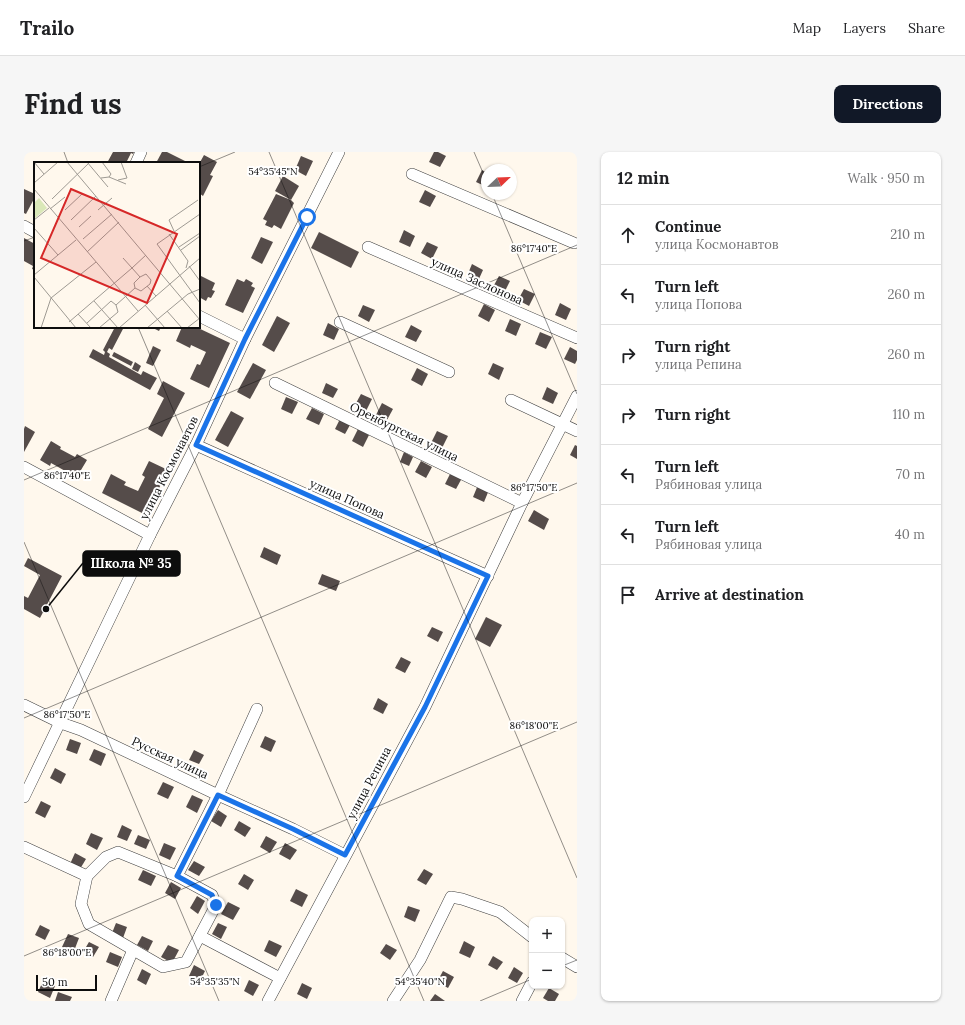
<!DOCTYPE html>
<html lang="en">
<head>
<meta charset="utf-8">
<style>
  :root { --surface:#fff; --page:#f6f6f6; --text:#202124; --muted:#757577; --line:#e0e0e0; --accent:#111827 }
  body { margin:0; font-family:Lora,serif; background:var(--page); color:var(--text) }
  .controls { position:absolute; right:12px; bottom:12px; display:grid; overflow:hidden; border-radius:8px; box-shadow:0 1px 3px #0004 }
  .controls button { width:36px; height:36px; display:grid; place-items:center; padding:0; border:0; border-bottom:1px solid var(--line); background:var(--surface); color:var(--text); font:20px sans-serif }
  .compass { position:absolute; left:457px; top:12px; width:36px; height:36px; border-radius:50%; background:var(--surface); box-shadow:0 1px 3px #0004; rotate:67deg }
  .scale { position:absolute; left:12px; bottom:10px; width:61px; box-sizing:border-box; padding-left:4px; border:2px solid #0d0d0d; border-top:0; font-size:11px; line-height:14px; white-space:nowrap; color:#0d0d0d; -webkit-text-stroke:3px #fff; paint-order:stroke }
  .stop { position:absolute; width:12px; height:12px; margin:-9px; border:3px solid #1a73e8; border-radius:50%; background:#fff }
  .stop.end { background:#1a73e8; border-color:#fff; box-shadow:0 1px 4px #0008 }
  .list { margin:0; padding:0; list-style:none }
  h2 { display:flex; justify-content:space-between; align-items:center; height:52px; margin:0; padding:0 16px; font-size:17px }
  h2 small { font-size:13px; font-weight:400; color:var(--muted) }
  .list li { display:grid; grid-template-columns:26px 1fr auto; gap:12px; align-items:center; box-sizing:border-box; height:60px; padding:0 16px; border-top:1px solid var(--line) }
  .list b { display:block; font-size:15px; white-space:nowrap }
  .list p { margin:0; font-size:13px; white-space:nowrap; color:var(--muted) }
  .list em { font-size:13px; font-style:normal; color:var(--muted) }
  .icon { flex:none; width:22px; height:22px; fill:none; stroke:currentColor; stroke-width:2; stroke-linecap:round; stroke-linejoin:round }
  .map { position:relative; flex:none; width:553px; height:849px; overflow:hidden; border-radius:8px }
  header { display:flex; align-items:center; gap:24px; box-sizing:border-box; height:56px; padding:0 20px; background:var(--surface); border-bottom:1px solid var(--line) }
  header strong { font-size:19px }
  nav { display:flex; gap:22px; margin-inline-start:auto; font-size:14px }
  .intro { display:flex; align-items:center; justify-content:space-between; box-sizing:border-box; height:96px; padding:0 24px }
  h1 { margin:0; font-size:28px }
  .button { padding:10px 18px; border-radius:8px; background:var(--accent); color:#fff; font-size:14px; font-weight:700 }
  main { display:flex; gap:24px; padding:0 24px }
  aside { flex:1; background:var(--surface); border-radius:8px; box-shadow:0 1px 3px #0004 }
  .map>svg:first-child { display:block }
</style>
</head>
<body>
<header>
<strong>Trailo</strong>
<nav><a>Map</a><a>Layers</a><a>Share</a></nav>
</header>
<div class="intro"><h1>Find us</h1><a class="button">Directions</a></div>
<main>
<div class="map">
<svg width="553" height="849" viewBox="0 0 553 849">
  <rect width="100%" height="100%" fill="#fff8ed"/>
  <g fill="#554c4a">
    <polygon points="89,0 110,0 109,2 107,1 102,11 83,11"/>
    <polygon points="138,0 143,0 165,11 132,11"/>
    <polygon points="410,0 414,0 422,4 416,15 405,10"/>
    <polygon points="180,3 193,10 186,23 189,24 179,44 175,41 175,12"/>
    <polygon points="277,4 289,9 282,24 271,18"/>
    <polygon points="458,18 463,21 463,35 452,30"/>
    <polygon points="259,24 275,34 267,48 251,39"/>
    <polygon points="0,37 11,42 11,45 2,62 0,61"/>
    <polygon points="401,38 412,44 406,55 395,50"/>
    <polygon points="252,42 267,48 270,51 257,77 250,73 248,76 241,73 243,69 239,67"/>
    <polygon points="380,78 391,84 386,95 375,90"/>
    <polygon points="295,80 335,100 327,116 287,96"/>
    <polygon points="237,85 249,90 238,112 227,106"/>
    <polygon points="0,86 11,92 11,118 8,117 9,114 0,109"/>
    <polygon points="403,90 414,95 408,107 397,101"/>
    <polygon points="448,112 459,118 454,129 443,124"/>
    <polygon points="175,123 191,131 188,138 191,139 187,146 184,145 182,149 175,145"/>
    <polygon points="475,124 486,129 480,141 469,135"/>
    <polygon points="213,127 220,130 222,127 229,131 227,134 231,136 219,161 201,153"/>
    <polygon points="500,137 511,142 505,154 494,148"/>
    <polygon points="536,151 547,157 542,168 531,163"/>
    <polygon points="460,152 471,158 465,170 454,164"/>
    <polygon points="339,153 351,158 345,170 334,164"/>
    <polygon points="253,164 266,171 250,200 238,193"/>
    <polygon points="486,167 497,172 492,184 481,179"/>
    <polygon points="304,171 315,177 310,188 299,183"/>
    <polygon points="387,173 398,179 392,190 381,185"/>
    <polygon points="91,175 100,175 88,198 85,196 83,200 86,202 85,205 117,223 119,219 133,226 126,238 65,205 69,197 80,203 81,200 79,198"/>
    <polygon points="127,175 137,175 135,179"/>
    <polygon points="158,175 172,175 206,191 185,236 166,227 173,212 176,213 182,200 167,193 166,196 152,189"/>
    <polygon points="516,180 528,185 522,197 511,192"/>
    <polygon points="129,194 137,198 129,214 122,211"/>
    <polygon points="546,195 553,199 553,208 551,212 540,207"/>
    <polygon points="90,200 109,210 107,214 88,204"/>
    <polygon points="111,210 117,214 114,220 108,217"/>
    <polygon points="229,211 242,218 226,247 213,240"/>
    <polygon points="469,211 480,216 475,228 464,222"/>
    <polygon points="393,216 404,222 398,234 387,228"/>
    <polygon points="139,229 161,241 138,285 124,277 140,246 133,242"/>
    <polygon points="302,231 314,237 309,246 298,241"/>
    <polygon points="523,235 534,241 529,252 518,247"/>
    <polygon points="337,242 348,247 342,259 331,253"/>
    <polygon points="262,245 274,250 268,262 257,257"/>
    <polygon points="358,251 369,257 363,268 352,263"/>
    <polygon points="288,256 300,262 295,273 282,267"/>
    <polygon points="207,259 220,266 204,295 191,288"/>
    <polygon points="316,267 326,273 321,282 311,277"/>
    <polygon points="1,274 11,280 0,300 0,277"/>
    <polygon points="334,277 345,283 339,295 328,289"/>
    <polygon points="413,279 424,284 418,296 407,291"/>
    <polygon points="27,289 37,295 36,297 51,305 53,302 63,308 51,328 42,322 43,320 27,311 26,314 16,308"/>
    <polygon points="551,293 553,294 553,307 546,303"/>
    <polygon points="380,300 389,305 385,314 376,310"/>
    <polygon points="125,309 144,318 122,363 78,341 87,322 102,330 100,333 114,339 121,325 118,323"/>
    <polygon points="397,309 408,315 402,326 391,320"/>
    <polygon points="427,320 438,326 432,337 421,332"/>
    <polygon points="454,333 465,338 460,350 449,345"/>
    <polygon points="510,358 525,367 520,378 504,369"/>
    <polygon points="240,395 257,403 253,413 236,405"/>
    <polygon points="4,406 38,424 16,466 0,457 0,444 4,446 16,423 0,414"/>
    <polygon points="298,422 316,429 312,439 294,432"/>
    <polygon points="462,465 478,473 466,495 451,487"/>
    <polygon points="408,475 419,480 414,490 403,484"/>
    <polygon points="377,505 387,510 381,521 371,516"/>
    <polygon points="354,546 364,552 359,562 349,557"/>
    <polygon points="241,584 252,589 247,600 236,595"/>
    <polygon points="46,587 57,591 53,602 42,598"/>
    <polygon points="70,597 82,602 77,614 65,608"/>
    <polygon points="170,598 180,603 175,612 165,608"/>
    <polygon points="31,616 42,622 37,632 26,626"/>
    <polygon points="139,630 150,635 144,647 133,642"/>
    <polygon points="168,643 179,648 173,661 162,655"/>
    <polygon points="17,649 27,654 21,666 11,661"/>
    <polygon points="194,658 203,664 197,675 187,669"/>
    <polygon points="215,669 227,676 221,685 210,678"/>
    <polygon points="98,673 108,678 103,689 93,685"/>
    <polygon points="67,681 79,686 73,698 62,692"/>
    <polygon points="114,683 126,688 122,697 110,692"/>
    <polygon points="242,684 253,690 246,701 236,695"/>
    <polygon points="140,691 152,696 146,708 135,703"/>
    <polygon points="261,691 273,698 266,708 255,702"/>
    <polygon points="51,701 62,707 56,717 46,712"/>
    <polygon points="170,709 181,715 175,724 164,718"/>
    <polygon points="400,717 409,722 402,733 393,728"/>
    <polygon points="119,718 132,724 127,734 114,728"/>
    <polygon points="220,722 230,728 224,738 214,732"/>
    <polygon points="147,730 157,736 151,747 141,741"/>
    <polygon points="272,737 284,743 278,755 266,749"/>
    <polygon points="173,744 181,749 174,762 166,756"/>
    <polygon points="204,750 216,756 209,768 197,762"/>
    <polygon points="384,754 396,758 391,770 380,765"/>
    <polygon points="92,771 103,775 99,786 88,781"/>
    <polygon points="194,771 203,775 197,787 188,782"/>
    <polygon points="16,773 26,778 21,788 11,783"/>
    <polygon points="44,782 55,786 50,799 38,795"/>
    <polygon points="118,784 129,789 124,799 113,793"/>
    <polygon points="245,788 258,794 252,805 240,799"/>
    <polygon points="440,789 451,795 446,806 435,801"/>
    <polygon points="65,790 75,795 69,805 59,800"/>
    <polygon points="362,792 373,798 366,808 356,801"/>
    <polygon points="144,793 155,798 148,811 137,805"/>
    <polygon points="86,800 98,805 94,815 82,810"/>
    <polygon points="469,804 479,810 473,818 464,813"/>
    <polygon points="170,813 181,819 176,829 165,824"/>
    <polygon points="490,815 499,821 493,831 484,826"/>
    <polygon points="118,817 127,822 122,833 113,828"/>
    <polygon points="419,819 430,825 424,836 413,830"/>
    <polygon points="225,828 235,833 229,844 220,839"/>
    <polygon points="19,829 31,834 26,846 14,840"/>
    <polygon points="278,831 288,836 283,847 273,842"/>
    <polygon points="525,836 535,842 531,849 524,849 519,846"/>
    <polygon points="34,840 48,845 46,849 31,849"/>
    <polygon points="411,842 421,849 406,849"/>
  </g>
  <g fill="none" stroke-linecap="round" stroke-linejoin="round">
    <g stroke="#404040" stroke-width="12">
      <g id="minor">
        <polyline points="112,11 117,0"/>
        <polyline points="388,22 550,91"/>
        <polyline points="0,74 11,80"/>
        <polyline points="344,95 553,186"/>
        <polyline points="175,164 221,187"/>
        <polyline points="316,170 425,220"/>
        <polyline points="251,231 498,351"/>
        <polyline points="487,248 553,279"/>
        <polyline points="172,293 464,424"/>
        <polyline points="0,315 126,383"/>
        <polyline points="0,553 37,571 57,578 194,643 233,557"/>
        <polyline points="0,645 126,383 172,293 221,187 315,0"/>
        <polyline points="0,695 63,724 57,752 65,772 139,815 162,810 192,753 188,743 153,724 194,643 269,677 321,703"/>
        <polyline points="63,724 82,705 94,700 153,724"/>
        <polyline points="176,784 256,826"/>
        <polyline points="538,806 553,815"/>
        <polyline points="87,849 109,798"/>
        <polyline points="244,849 401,555 498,351 553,244"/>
        <polyline points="369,849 396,808 427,745 438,747 476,760 508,785"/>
        <polyline points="498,849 508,830"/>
      </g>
    </g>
    <use href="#minor" stroke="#fff" stroke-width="11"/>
  </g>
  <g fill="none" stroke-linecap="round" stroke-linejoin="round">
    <polyline stroke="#1a73e8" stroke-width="5" points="192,753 188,743 153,724 194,643 269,677 321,703 401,555 464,424 172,293 221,187 283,65"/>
  </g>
  <path fill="none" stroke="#0d0d0d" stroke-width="1" stroke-opacity="0.45" d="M40,0L44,11M245,0L553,726M450,0L463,30M175,15L211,0M468,42L553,242M0,89L11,85M114,175L400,849M0,328L553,93M0,390L195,849M0,566L553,331M0,804L553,570M538,814L553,808M456,849L508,827"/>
  <g text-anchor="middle" stroke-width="4" stroke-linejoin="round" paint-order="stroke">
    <g font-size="12" fill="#0d0d0d" stroke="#fff">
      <text transform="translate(453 129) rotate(24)" y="4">улица Заслонова</text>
      <text transform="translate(380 280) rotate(26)" y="4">Оренбургская улица</text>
      <text transform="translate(145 316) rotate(-63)" y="4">улица Космонавтов</text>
      <text transform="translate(323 347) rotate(24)" y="4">улица Попова</text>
      <text transform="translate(146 606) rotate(25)" y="4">Русская улица</text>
      <text transform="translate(345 631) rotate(-62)" y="4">улица Репина</text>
    </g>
  </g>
  <g transform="translate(10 10)">
    <rect width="166" height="166" fill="#fff8ed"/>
    <path d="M5,36L13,46L0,57V41Z" fill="#dae8b8"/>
    <path fill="none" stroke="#9e9a93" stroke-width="1" d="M0,0L10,12M33,0L166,158M53,0L74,25M68,0L77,12L75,15M67,16L75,15L92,22M84,18L93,16L87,0M0,21L24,0M0,27L104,149M18,37L56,0M16,47L31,35M31,48L48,32M64,48L78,36M166,52L123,82L166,141M0,58L15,46M37,58L62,34M45,65L57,54M0,66L24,93M140,69L135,58L164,38M135,72L154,99L152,106M49,77L78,52M145,85L166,71M147,88L166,74M53,90L85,60M155,104L166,119M0,113L42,78M0,115L42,166M113,124L122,134M101,126L100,121L106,115M60,139L84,166M111,143L131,166M133,149L148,166M44,152L57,166M35,160L98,106L89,96M53,161L77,139L82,143L101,126L107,129L116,122L117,118L112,112L106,115L98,106L112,93M7,166L17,136L62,100M65,166L84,150L82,143M85,166L166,96M113,166L154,132L166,127M153,166L166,156"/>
    <path fill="#d62828" fill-opacity="0.15" stroke="#d62828" stroke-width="2" d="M37,27L143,72L113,141L7,96Z"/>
    <rect width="166" height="166" fill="none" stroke="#0d0d0d" stroke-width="2"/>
  </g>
  <g font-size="10" text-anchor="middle" fill="#0d0d0d" stroke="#fff" stroke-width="4" stroke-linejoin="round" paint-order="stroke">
    <text x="249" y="23">54°35'45"N</text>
    <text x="510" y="100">86°17'40"E</text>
    <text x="43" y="327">86°17'40"E</text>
    <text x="510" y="339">86°17'50"E</text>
    <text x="43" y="566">86°17'50"E</text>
    <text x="510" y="577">86°18'00"E</text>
    <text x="43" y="804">86°18'00"E</text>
    <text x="191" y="833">54°35'35"N</text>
    <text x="396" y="833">54°35'40"N</text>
  </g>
  <path fill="none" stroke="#0d0d0d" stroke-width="1.5" d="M22 457L59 411"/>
  <circle fill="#0d0d0d" stroke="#fff" stroke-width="1.5" cx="22" cy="457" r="4"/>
  <rect fill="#0d0d0d" stroke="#0d0d0d" stroke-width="1.5" x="59" y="399" width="97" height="25" rx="4"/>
  <g font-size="13" text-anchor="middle" font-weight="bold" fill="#fff">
    <text x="107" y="416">Школа № 35</text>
  </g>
</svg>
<div class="controls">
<button>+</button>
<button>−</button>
</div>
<svg class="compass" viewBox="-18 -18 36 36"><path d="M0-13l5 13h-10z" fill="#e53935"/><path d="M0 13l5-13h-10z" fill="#757577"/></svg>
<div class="scale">50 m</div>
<div class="stop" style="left:283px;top:65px"></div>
<div class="stop end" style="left:192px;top:753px"></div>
</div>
<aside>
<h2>12 min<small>Walk · 950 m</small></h2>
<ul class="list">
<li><svg class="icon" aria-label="ahead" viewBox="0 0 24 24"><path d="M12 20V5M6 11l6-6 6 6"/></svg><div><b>Continue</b><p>улица Космонавтов</p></div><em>210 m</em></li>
<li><svg class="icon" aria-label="left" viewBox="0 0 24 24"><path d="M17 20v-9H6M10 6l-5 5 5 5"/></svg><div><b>Turn left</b><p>улица Попова</p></div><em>260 m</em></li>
<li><svg class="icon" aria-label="right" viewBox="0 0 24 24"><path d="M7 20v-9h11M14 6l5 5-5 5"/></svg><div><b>Turn right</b><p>улица Репина</p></div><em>260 m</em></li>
<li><svg class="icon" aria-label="right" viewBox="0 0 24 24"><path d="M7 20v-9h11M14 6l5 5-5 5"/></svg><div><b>Turn right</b></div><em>110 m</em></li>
<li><svg class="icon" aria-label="left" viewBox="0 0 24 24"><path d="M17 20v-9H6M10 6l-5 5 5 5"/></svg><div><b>Turn left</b><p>Рябиновая улица</p></div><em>70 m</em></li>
<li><svg class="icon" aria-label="left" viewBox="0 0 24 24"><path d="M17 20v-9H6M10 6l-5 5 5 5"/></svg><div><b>Turn left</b><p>Рябиновая улица</p></div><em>40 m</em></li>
<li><svg class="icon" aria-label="arrive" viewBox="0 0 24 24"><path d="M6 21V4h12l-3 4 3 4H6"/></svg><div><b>Arrive at destination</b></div></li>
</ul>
</aside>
</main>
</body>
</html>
